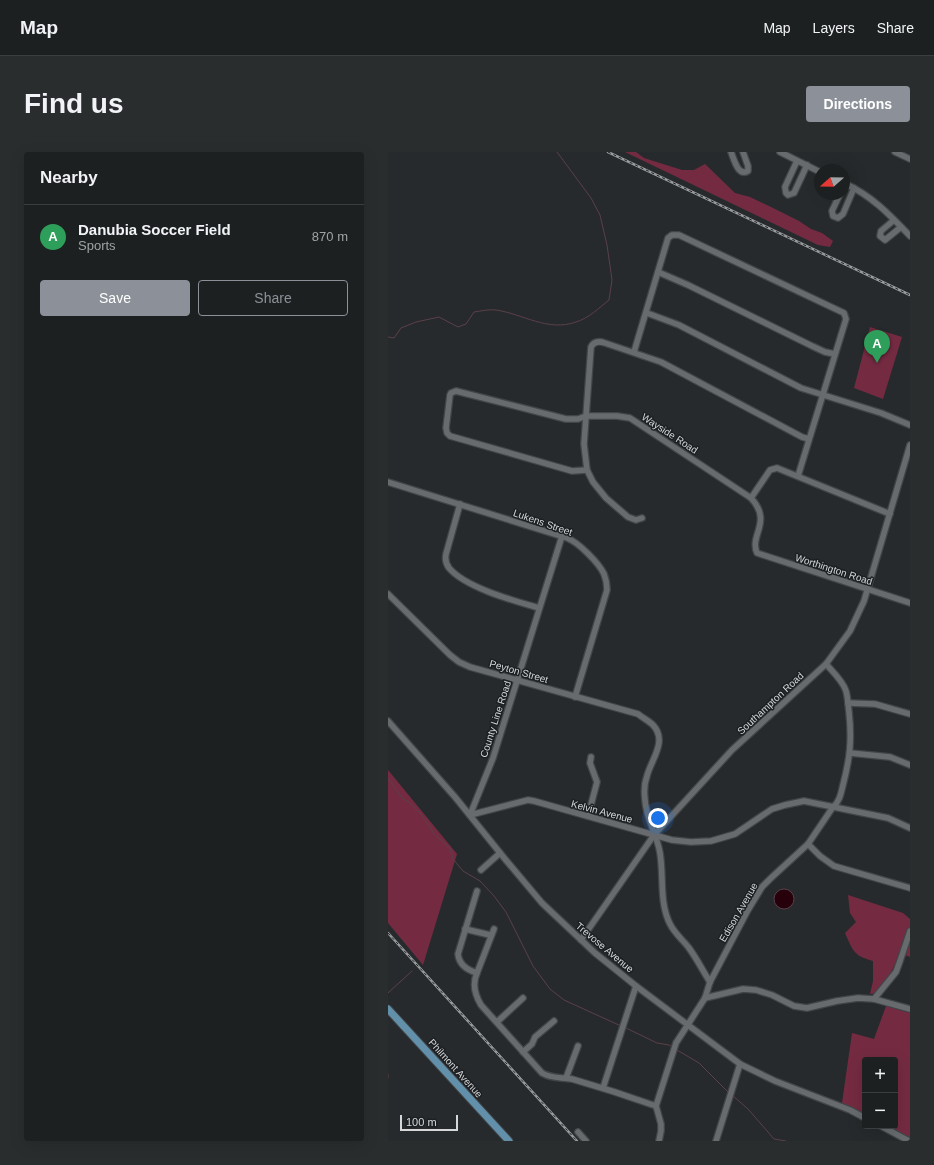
<!DOCTYPE html>
<html lang="en">
<head>
<meta charset="utf-8">
<style>
  :root { --surface:#1d2021; --page:#2a2d2e; --text:#f1f3f6; --muted:#a0a3a5; --line:#3b3e3f; --accent:#8c9099 }
  body { margin:0; font-family:Arial,sans-serif; background:var(--page); color:var(--text) }
  .controls { position:absolute; right:12px; bottom:12px; display:grid; overflow:hidden; border-radius:4px; box-shadow:0 4px 16px #0002 }
  .controls button { width:36px; height:36px; display:grid; place-items:center; padding:0; border:0; border-bottom:1px solid var(--line); background:var(--surface); color:var(--text); font:20px sans-serif }
  .compass { position:absolute; left:426px; top:12px; width:36px; height:36px; border-radius:50%; background:var(--surface); box-shadow:0 4px 16px #0002; rotate:250deg }
  .scale { position:absolute; left:12px; bottom:10px; width:58px; box-sizing:border-box; padding-left:4px; border:2px solid #d5d7d9; border-top:0; font-size:11px; line-height:14px; white-space:nowrap; color:#d5d7d9; -webkit-text-stroke:3px #1d2023; paint-order:stroke }
  .you { position:absolute; left:270px; top:666px; width:14px; height:14px; margin:-10px; border:3px solid #fff; border-radius:50%; background:#1a73e8; box-shadow:0 0 0 6px #1a73e833 }
  .badge { display:grid; place-items:center; width:26px; height:26px; border-radius:50%; background:var(--accent); color:#fff; font-size:13px; font-weight:700 }
  .pin { position:absolute; translate:-50% -33px; filter:drop-shadow(0 1px 2px #0008) }
  .pin::after { content:''; position:absolute; top:21px; width:14px; height:12px; background:inherit; clip-path:polygon(0 0,100% 0,50% 100%) }
  .list { margin:0; padding:0; list-style:none }
  h2 { display:flex; justify-content:space-between; align-items:center; height:52px; margin:0; padding:0 16px; font-size:17px }
  h2 small { font-size:13px; font-weight:400; color:var(--muted) }
  .list li { display:grid; grid-template-columns:26px 1fr auto; gap:12px; align-items:center; box-sizing:border-box; height:64px; padding:0 16px; border-top:1px solid var(--line) }
  .list b { display:block; font-size:15px; white-space:nowrap }
  .list p { margin:0; font-size:13px; white-space:nowrap; color:var(--muted) }
  .list em { font-size:13px; font-style:normal; color:var(--muted) }
  .actions { display:flex; gap:8px; padding:12px 16px }
  .actions a { flex:1; padding:9px 0; border:1px solid var(--accent); border-radius:4px; text-align:center; font-size:14px; color:var(--accent) }
  .actions .main { background:var(--accent); color:#fff }
  .map { position:relative; flex:none; width:522px; height:989px; overflow:hidden; border-radius:4px }
  header { display:flex; align-items:center; gap:24px; box-sizing:border-box; height:56px; padding:0 20px; background:var(--surface); border-bottom:1px solid var(--line) }
  header strong { font-size:19px }
  nav { display:flex; gap:22px; margin-inline-start:auto; font-size:14px }
  .intro { display:flex; align-items:center; justify-content:space-between; box-sizing:border-box; height:96px; padding:0 24px }
  h1 { margin:0; font-size:28px }
  .button { padding:10px 18px; border-radius:4px; background:var(--accent); color:#fff; font-size:14px; font-weight:700 }
  main { display:flex; gap:24px; padding:0 24px }
  aside { flex:1; background:var(--surface); border-radius:4px; box-shadow:0 4px 16px #0002 }
  .map>svg:first-child { display:block }
</style>
</head>
<body>
<header>
<strong>Map</strong>
<nav><a>Map</a><a>Layers</a><a>Share</a></nav>
</header>
<div class="intro"><h1>Find us</h1><a class="button">Directions</a></div>
<main>
<aside>
<h2>Nearby<small></small></h2>
<ul class="list">
<li><span class="badge" style="background:#2e9e5b">A</span><div><b>Danubia Soccer Field</b><p>Sports</p></div><em>870 m</em></li>
</ul>
<div class="actions"><a class="main">Save</a><a>Share</a></div>
</aside>
<div class="map">
<svg width="522" height="989" viewBox="0 0 522 989">
  <rect width="100%" height="100%" fill="#272a2c"/>
  <g fill="#742b42">
    <polygon points="237,0 248,0 256,6 294,18 306,18 317,12 347,41 362,45 383,55 411,69 423,77 434,81 445,89 442,95 430,93"/>
    <polygon points="482,175 514,185 495,247 466,236"/>
    <polygon points="0,618 69,702 35,813 0,771"/>
    <path d="M460,743L515,761L522,767V805L512,801L502,823L487,841L482,842L485,829V809C466,804 465,799 457,781L468,770L462,761Z"/>
    <polygon points="498,854 522,861 522,986 500,974 507,974 507,908 477,908 477,962 454,951 464,881 486,887"/>
  </g>
  <circle fill="#26000b" stroke="#5a4049" cx="396" cy="747" r="10"/>
  <g fill="none" stroke-linecap="round" stroke-linejoin="round">
    <g stroke="#5a4049" stroke-width="1">
      <path d="M0,185L6,186L13,176L28,170L51,165L70,175L78,172L86,160C93,159 101,157 108,158C135,162 160,180 188,170C201,166 211,156 221,148L224,128L219,93L212,63L203,46L169,0"/>
      <polyline points="0,626 15,647 21,650 34,663 46,682 62,696 65,707 75,719 92,729 106,744 118,760 145,814 162,837 176,848 233,874"/>
      <polyline points="0,841 24,819"/>
      <polyline points="238,876 269,891 281,893 284,895"/>
      <polyline points="289,898 311,911 340,940"/>
      <polyline points="0,922 0,926"/>
      <polyline points="344,943 360,957 386,987 398,989"/>
    </g>
    <g stroke="#424648" stroke-width="8">
      <g id="minor">
        <path d="M343,0C346,7 350,25 360,19V14L355,0"/>
        <polyline points="392,0 432,20"/>
        <polyline points="507,0 522,7"/>
        <polyline points="409,9 397,35 398,41 400,43 406,41 419,13"/>
        <path d="M456,31C484,44 501,62 522,84"/>
        <polyline points="452,42 444,59 445,64 450,66 455,62 466,36"/>
        <polyline points="506,68 493,79 492,84 497,88 513,75"/>
        <polyline points="270,120 300,133 424,194 437,200 447,202"/>
        <polyline points="259,161 291,173 413,236 493,261 522,273"/>
        <polyline points="246,200 280,86 284,83 291,83 456,161 458,167 410,324"/>
        <path d="M199,318L184,319L62,284L59,281L58,276L62,243L63,241L68,239L178,267H190L198,264H229L242,266L363,346C385,370 361,383 369,401L522,451"/>
        <path d="M0,330L179,386C190,390 211,411 216,422C218,427 219,432 219,438L187,545"/>
        <polyline points="363,346 382,318 389,316 502,362"/>
        <path d="M72,352L58,402C57,407 58,412 61,416C78,436 127,449 151,456"/>
        <path d="M254,366L248,368L240,365L218,346L205,330L199,318L196,292L203,195C206,189 211,189 217,191L273,210L414,285L421,287"/>
        <path d="M0,442L62,503L71,510L82,515L250,562C255,566 261,569 265,573C280,589 263,608 259,624C256,632 256,640 257,648C258,667 269,682 272,701C276,725 271,750 282,772C287,782 295,788 301,796C309,807 315,819 322,830"/>
        <polyline points="460,551 487,552 522,562"/>
        <polyline points="0,569 67,645 117,707 154,751 207,801 248,834 352,912 387,929 462,958 477,966"/>
        <polyline points="462,601 502,605 522,613"/>
        <polyline points="82,663 140,648 146,649 284,688 303,690 323,689 347,682 384,657 397,653 416,649 500,666 522,676"/>
        <polyline points="82,663 105,606 174,384"/>
        <polyline points="200,664 209,630 202,611 203,605"/>
        <polyline points="420,692 432,704 446,714 522,736"/>
        <polyline points="93,718 112,701"/>
        <path d="M89,739L70,802C71,812 79,818 89,821C84,832 87,843 93,853L154,921C164,927 173,925 184,927C212,935 240,944 268,954"/>
        <polyline points="77,777 102,783"/>
        <polyline points="193,788 266,683 344,598 438,512 462,479 476,449 522,293"/>
        <polyline points="89,821 106,777"/>
        <polyline points="317,846 355,837 368,838 384,843 406,854 419,856 449,849 470,846 486,847 522,857"/>
        <polyline points="486,847 508,820 512,809 522,779"/>
        <polyline points="109,870 135,846"/>
        <polyline points="135,900 144,892 147,885 166,869"/>
        <polyline points="178,926 190,894"/>
        <polyline points="215,936 248,834"/>
        <polyline points="493,974 521,989"/>
        <polyline points="190,980 198,989"/>
        <path d="M271,989L273,979V972L268,954L288,891L317,846L322,830L360,758L374,735L383,726L420,692L445,655C452,649 453,641 455,633C462,606 464,588 461,560C460,553 460,546 458,539C455,529 445,520 438,512"/>
        <polyline points="328,989 352,912"/>
      </g>
    </g>
    <g stroke="#424648" stroke-width="9">
      <polyline id="major" points="0,857 121,989"/>
    </g>
    <use href="#minor" stroke="#676b6e" stroke-width="5.5"/>
    <use href="#major" stroke="#6290ab" stroke-width="7"/>
    <g stroke="#999b9d" stroke-width="2.5">
      <g id="rail">
        <polyline points="220,0 522,143"/>
        <polyline points="0,781 189,989"/>
      </g>
    </g>
    <use href="#rail" stroke="#1d2023" stroke-width="1" stroke-dasharray="3" stroke-linecap="butt"/>
  </g>
  <g text-anchor="middle" stroke-width="3" stroke-linejoin="round" paint-order="stroke">
    <g font-size="10" fill="#d5d7d9" stroke="#1d2023">
      <text transform="translate(282 281) rotate(33)" y="4">Wayside Road</text>
      <text transform="translate(155 370) rotate(19)" y="4">Lukens Street</text>
      <text transform="translate(446 417) rotate(18)" y="4">Worthington Road</text>
      <text transform="translate(131 519) rotate(16)" y="4">Peyton Street</text>
      <text transform="translate(382 551) rotate(-43)" y="4">Southampton Road</text>
      <text transform="translate(107 567) rotate(-72)" y="4">County Line Road</text>
      <text transform="translate(214 659) rotate(15)" y="4">Kelvin Avenue</text>
      <text transform="translate(350 760) rotate(-60)" y="4">Edison Avenue</text>
      <text transform="translate(217 795) rotate(40)" y="4">Trevose Avenue</text>
      <text transform="translate(68 916) rotate(48)" y="4">Philmont Avenue</text>
    </g>
  </g>
</svg>
<div class="controls">
<button>+</button>
<button>−</button>
</div>
<svg class="compass" viewBox="-18 -18 36 36"><path d="M0-13l5 13h-10z" fill="#e53935"/><path d="M0 13l5-13h-10z" fill="#a0a3a5"/></svg>
<div class="scale">100 m</div>
<div class="you"></div>
<div class="pin badge" style="left:489px;top:211px;background:#2e9e5b">A</div>
</div>
</main>
</body>
</html>
